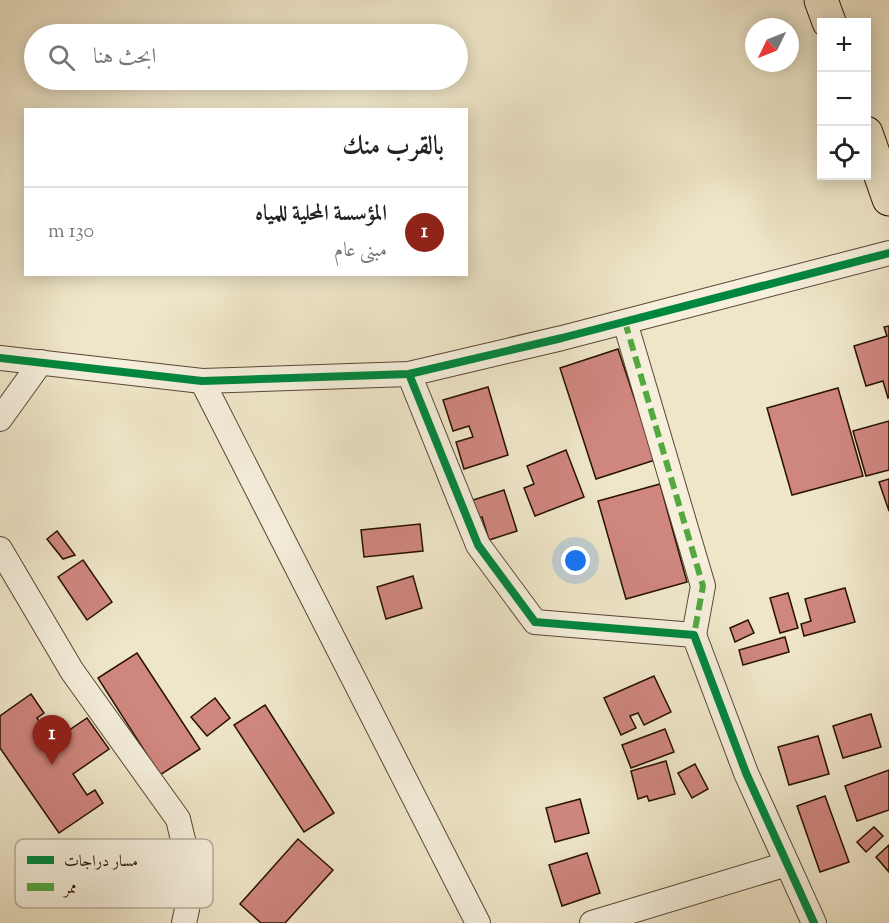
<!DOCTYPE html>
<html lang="ar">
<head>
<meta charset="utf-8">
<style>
  :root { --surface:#fff; --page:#f2f2f2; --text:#222; --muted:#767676; --line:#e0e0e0; --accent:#8f2418 }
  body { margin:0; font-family:"Sorts Mill Goudy",Amiri,serif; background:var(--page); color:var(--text); direction:rtl }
  .controls { position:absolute; right:18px; top:18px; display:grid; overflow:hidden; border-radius:0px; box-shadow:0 3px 15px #0003 }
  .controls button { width:54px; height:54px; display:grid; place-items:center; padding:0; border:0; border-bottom:2px solid var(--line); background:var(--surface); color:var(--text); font:30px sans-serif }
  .compass { position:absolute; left:745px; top:18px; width:54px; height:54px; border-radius:50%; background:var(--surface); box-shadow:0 3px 15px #0003; rotate:227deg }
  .you { position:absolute; left:576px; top:561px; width:21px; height:21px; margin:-15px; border:4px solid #fff; border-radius:50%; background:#1a73e8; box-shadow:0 0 0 9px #1a73e833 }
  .badge { display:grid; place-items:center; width:39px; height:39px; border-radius:50%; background:var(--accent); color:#fff; font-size:20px; font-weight:700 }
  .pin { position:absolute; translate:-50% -50px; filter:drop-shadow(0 2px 3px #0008) }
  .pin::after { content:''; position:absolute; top:32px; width:21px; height:18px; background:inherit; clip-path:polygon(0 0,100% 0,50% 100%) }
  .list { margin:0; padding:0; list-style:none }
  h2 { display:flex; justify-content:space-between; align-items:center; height:78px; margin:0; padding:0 24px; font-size:26px }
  h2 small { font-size:20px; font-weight:400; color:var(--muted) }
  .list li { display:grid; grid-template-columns:39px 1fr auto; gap:18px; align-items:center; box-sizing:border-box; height:90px; padding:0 24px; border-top:2px solid var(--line) }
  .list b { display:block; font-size:22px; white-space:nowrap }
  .list p { margin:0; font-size:20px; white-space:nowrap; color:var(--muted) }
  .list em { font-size:20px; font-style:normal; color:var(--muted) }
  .icon { flex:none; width:33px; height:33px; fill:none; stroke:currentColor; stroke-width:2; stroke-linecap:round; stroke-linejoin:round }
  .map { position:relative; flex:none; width:889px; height:923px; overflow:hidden; direction:ltr }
  .search { position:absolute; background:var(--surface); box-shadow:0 3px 15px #0003; left:24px; top:24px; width:444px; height:66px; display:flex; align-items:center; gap:15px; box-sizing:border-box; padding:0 21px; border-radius:33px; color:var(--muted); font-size:22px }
  .panel { position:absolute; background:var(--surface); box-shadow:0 3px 15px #0003; left:24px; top:108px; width:444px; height:168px; border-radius:0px; direction:rtl }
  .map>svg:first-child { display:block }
</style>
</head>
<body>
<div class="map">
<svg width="889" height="923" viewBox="0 0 889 923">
  <rect width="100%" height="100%" fill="#efe6c9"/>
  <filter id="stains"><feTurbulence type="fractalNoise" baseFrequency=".00333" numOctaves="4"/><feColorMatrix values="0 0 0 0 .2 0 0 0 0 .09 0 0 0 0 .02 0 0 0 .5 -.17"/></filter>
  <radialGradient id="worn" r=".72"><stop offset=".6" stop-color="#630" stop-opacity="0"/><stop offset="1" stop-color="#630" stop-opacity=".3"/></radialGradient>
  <g fill="#cf867f" stroke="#281102" stroke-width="1.5">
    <polygon points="889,326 889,397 888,398 883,381 866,386 854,346 887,336 884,327"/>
    <polygon points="618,349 655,460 596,479 560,368"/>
    <polygon points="488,387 508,455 464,469 456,442 473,437 469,426 453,431 443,400"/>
    <polygon points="838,388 863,476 792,495 767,408"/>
    <polygon points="889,421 889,470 866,476 853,431"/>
    <polygon points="566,450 584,497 535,516 524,488 534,484 527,466"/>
    <polygon points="889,479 889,511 879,482"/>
    <polygon points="660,484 687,582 626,599 598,501"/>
    <polygon points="504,490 517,531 489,540 482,517 473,520 467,502"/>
    <polygon points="420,524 423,551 364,557 361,530"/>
    <polygon points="57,531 75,555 63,559 47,539"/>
    <polygon points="83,560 112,602 87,620 58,577"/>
    <polygon points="413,576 422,608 386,619 377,587"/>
    <polygon points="845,588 855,622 804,636 801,624 811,621 805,599"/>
    <polygon points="788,593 798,628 780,633 770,598"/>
    <polygon points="748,620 754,633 735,642 730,628"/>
    <polygon points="785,637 789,652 743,665 739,650"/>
    <polygon points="137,653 200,749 160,775 98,678"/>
    <polygon points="654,676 671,712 644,725 638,713 630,716 636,728 621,735 604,698"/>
    <polygon points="31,694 44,713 37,718 53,741 87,718 109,749 73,774 87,795 95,790 103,803 59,833 0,748 0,716"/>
    <polygon points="215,698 230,718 207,736 191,717"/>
    <polygon points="265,705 334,813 304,832 234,725"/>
    <polygon points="871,714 881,747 843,758 833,726"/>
    <polygon points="665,729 674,752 631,768 622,745"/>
    <polygon points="818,736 829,774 789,785 778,747"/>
    <polygon points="666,761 675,794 649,801 647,796 638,799 631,771"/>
    <polygon points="695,764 708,789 692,798 678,773"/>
    <polygon points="889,770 889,810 857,821 845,786"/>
    <polygon points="825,796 849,862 820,872 797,806"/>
    <polygon points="580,799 589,833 555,842 546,808"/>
    <polygon points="874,827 883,836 866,852 857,842"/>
    <polygon points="298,839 333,870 285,923 261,923 240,904"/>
    <polygon points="889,845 889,872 876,857"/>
    <polygon points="587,853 600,893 562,906 549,865"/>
  </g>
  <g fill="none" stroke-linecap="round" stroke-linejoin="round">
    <g stroke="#5a4634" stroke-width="26">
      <g id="minor">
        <polyline points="625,322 703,586 694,635"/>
        <polyline points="0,358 202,381 409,374 562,338 889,253"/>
        <polyline points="409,374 478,545 535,622 694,635 746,773 814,923"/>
        <polyline points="202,381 478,923"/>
        <polyline points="0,419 41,362"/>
        <polyline points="0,549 72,671 178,819 187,856 189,900 184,923"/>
        <polyline points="592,923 787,864"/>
      </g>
    </g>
    <g stroke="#281102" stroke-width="35">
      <g id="primary">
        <polyline points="821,0 829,22"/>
        <polyline points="866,133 889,199"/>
      </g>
    </g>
    <use href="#minor" stroke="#f5efdc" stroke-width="24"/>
    <use href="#primary" stroke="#efe6c9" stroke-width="33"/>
    <polyline stroke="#53a840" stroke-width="6" stroke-dasharray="12 6" stroke-linecap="butt" points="625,322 703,586 694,635"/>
    <g stroke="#f5efdc" stroke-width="11">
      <g id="cycleway">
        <polyline points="0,358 202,381 409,374 562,338 889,253"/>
        <polyline points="409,374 478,545 535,622 694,635 746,773 814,923"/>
      </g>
    </g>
    <use href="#cycleway" stroke="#00873e" stroke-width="8"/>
  </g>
  <rect x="15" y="839" width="198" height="69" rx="9" fill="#f5efdc" stroke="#b8ac9b" stroke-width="1.5"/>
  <rect x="27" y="856" width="27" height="8" fill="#00873e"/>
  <rect x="27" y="883" width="27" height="8" fill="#53a840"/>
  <g font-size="16" fill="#281102">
    <text x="64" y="866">مسار دراجات</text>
    <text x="64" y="893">ممر</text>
  </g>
  <rect width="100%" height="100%" filter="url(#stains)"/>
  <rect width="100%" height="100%" fill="url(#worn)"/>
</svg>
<div class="controls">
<button>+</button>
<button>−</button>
<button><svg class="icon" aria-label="locate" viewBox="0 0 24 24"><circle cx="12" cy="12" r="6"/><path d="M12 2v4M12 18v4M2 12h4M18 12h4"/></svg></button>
</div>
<svg class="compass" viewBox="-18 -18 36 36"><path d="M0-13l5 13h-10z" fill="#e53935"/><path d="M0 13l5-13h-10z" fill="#767676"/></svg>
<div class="you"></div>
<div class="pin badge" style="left:52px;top:765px">1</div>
<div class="search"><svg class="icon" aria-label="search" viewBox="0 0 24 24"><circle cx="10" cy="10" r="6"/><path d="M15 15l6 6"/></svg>ابحث هنا</div>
<section class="panel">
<h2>بالقرب منك<small></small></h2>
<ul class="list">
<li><span class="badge">1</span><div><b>المؤسسة المحلية للمياه</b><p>مبنى عام</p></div><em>130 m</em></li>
</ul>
</section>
</div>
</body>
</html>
